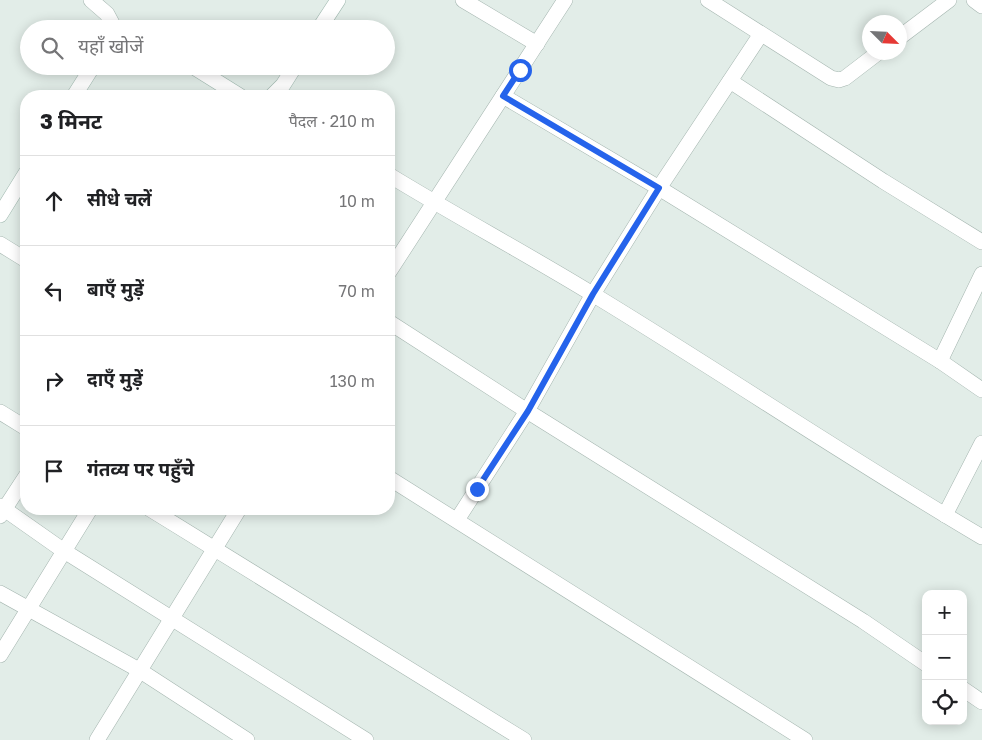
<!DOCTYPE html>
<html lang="hi">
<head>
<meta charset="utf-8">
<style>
  :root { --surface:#fff; --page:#f6f6f6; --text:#202124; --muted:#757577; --line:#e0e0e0 }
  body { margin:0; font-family:"Golos Text","Noto Sans Devanagari",sans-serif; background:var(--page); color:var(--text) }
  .controls { position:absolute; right:15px; bottom:15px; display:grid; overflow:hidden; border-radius:10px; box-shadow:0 2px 12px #0003 }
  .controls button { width:45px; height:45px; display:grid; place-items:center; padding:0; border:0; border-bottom:1px solid var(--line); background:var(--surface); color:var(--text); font:25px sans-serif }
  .compass { position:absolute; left:862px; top:15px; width:45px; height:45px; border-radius:50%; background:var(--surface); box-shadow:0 2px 12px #0003; rotate:114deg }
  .stop { position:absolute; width:15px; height:15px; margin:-11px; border:4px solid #2563eb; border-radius:50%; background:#fff }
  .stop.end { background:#2563eb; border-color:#fff; box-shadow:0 1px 5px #0008 }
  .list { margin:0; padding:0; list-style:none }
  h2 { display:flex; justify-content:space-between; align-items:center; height:65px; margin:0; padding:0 20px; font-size:21px }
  h2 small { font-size:16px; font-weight:400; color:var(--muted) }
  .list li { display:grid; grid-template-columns:32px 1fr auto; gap:15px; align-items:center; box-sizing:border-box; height:90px; padding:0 20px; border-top:1px solid var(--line) }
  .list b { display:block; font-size:19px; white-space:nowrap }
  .list em { font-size:16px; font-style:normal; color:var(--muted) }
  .icon { flex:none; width:28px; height:28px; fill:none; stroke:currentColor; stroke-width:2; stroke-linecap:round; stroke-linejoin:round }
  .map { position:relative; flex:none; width:982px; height:740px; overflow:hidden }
  .search { position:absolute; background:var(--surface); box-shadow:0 2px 12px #0003; left:20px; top:20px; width:375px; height:55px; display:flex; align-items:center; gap:12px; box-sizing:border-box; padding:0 18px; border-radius:28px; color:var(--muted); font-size:19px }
  .panel { position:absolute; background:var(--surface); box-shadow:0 2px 12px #0003; left:20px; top:90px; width:375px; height:425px; border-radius:20px }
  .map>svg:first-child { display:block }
</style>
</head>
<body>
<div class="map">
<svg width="982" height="740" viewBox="0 0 982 740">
  <rect width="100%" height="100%" fill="#e2ede8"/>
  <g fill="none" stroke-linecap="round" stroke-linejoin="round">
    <g stroke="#a4b5af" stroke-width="16">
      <g id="street">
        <polyline points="91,0 107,14 115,29"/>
        <polyline points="463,0 537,44"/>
        <polyline points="708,0 831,78 839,80 845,78 879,52"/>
        <polyline points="974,0 982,6"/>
        <polyline points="900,37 949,0"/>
        <polyline points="730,81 883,181 982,242"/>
        <polyline points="503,96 659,188 940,361 982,390"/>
        <path d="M389,175C456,216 527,254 594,295C724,374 851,460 982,537"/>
        <polyline points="0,244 26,260"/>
        <polyline points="389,272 565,0"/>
        <polyline points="389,322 527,411 863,621 926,664"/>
        <polyline points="940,361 982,274"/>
        <polyline points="0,412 26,428"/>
        <polyline points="389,478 805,740"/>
        <polyline points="0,506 64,551 366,740"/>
        <polyline points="150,509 524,740"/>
        <polyline points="945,515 982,443"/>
        <polyline points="0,516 26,476"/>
        <polyline points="457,520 527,411 593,294 659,188 761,34"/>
        <polyline points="0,593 139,670 247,740"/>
        <polyline points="0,655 90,509"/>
        <polyline points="963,689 982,702"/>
        <polyline points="97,740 239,509"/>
      </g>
    </g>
    <g stroke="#a0b9b0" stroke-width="16">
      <g id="secondary">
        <polyline points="319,29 338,0"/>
        <polyline points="192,66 240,96"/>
        <polyline points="74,96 93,66"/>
        <polyline points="272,96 283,85 295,66"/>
        <polyline points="0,215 26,173"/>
      </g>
    </g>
    <use href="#street" stroke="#fff" stroke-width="15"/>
    <use href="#secondary" stroke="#fff" stroke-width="15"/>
  </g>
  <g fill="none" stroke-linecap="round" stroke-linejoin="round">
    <polyline stroke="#2563eb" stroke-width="6" points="477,489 528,411 593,294 659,188 503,96 520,70"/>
  </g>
</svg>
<div class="controls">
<button>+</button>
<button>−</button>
<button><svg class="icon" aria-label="locate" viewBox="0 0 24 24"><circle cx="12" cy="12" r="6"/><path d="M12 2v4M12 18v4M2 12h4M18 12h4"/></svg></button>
</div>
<svg class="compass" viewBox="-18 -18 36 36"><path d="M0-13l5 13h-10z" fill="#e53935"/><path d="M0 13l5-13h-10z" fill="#757577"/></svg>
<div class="stop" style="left:520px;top:70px"></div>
<div class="stop end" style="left:477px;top:489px"></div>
<div class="search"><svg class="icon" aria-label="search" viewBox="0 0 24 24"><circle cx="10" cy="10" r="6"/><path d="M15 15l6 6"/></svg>यहाँ खोजें</div>
<section class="panel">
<h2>3 मिनट<small>पैदल · 210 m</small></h2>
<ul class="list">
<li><svg class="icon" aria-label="ahead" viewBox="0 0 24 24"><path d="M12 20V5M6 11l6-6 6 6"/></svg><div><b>सीधे चलें</b></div><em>10 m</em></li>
<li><svg class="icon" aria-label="left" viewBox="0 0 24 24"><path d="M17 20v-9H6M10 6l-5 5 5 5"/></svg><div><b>बाएँ मुड़ें</b></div><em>70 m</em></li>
<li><svg class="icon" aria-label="right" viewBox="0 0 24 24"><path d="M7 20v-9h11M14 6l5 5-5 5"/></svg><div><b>दाएँ मुड़ें</b></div><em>130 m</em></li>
<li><svg class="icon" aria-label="arrive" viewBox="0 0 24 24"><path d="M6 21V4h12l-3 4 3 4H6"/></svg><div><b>गंतव्य पर पहुँचे</b></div></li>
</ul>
</section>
</div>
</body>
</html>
